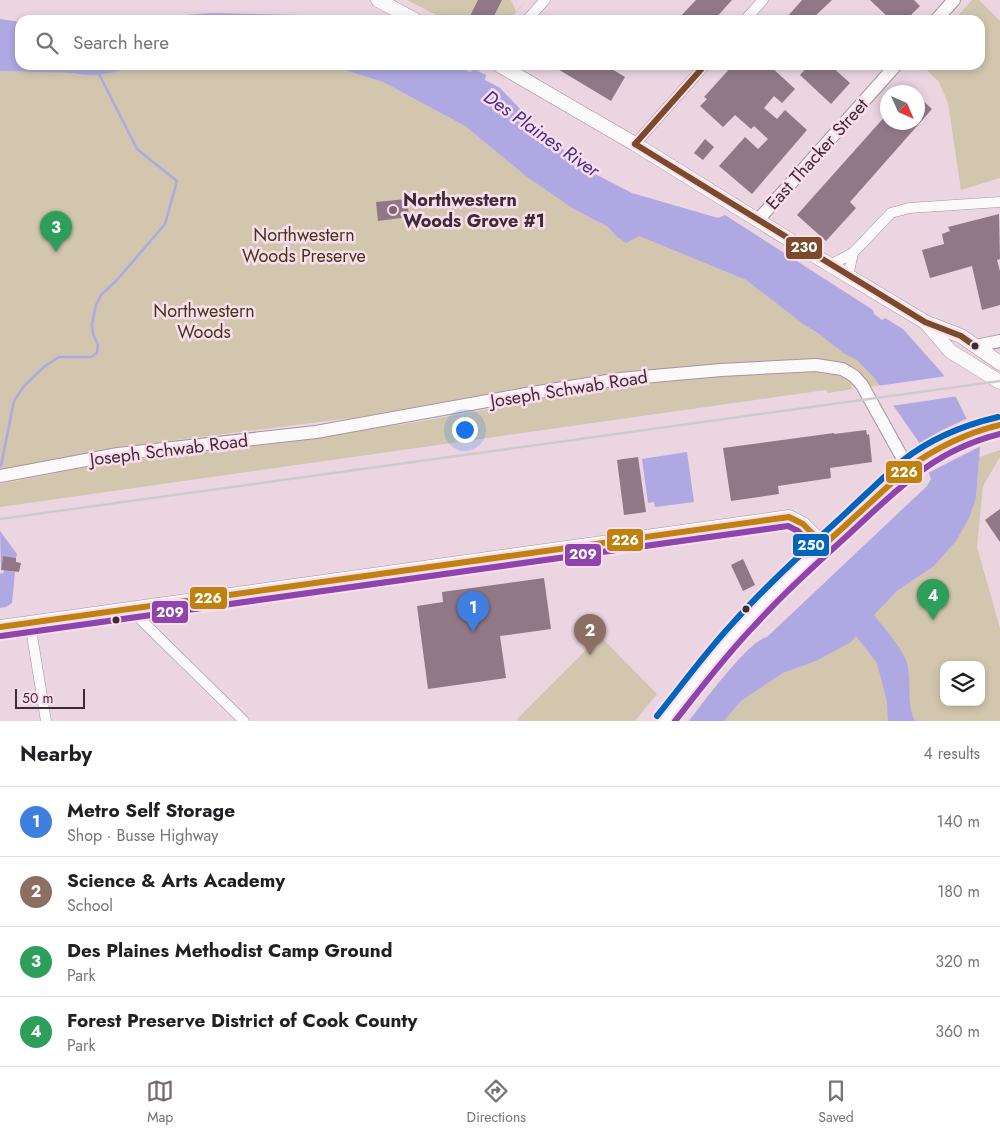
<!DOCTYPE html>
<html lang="en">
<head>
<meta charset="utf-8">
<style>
  :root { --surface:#fff; --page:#f2f2f2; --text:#202124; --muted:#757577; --line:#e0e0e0; --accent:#796871 }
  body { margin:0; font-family:Jost,sans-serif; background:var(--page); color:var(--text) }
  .controls { position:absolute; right:15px; bottom:15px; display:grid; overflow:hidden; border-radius:10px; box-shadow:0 2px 8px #0003 }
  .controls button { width:45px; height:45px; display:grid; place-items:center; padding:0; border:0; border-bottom:1px solid var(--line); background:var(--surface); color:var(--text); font:25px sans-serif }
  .compass { position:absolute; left:880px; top:85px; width:45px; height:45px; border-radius:50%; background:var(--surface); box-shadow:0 2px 8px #0003; rotate:135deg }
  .scale { position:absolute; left:15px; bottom:12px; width:70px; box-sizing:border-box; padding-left:5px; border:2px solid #3c2d35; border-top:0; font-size:14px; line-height:18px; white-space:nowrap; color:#3c2d35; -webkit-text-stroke:4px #fcdded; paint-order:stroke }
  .you { position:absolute; left:464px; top:429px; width:18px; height:18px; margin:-12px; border:4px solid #fff; border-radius:50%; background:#1a73e8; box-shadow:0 0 0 8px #1a73e833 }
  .badge { display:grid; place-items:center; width:32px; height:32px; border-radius:50%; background:var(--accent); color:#fff; font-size:16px; font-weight:700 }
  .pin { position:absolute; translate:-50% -41px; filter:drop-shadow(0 1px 2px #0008) }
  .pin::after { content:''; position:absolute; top:26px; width:18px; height:15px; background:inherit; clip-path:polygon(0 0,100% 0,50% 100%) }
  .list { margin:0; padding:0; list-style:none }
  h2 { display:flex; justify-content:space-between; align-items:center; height:65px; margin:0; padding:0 20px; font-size:21px }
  h2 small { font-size:16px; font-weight:400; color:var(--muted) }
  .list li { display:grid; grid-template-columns:32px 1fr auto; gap:15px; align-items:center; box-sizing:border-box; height:70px; padding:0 20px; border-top:1px solid var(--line) }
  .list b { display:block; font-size:19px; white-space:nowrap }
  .list p { margin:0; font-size:16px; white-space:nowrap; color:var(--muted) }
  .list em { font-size:16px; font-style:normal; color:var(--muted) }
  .icon { flex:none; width:28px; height:28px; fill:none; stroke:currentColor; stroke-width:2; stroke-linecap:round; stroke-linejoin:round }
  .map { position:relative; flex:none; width:1000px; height:721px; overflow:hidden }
  .search { position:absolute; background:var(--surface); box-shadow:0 2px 8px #0003; left:15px; right:15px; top:15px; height:55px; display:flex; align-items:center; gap:12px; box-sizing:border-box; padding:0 18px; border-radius:15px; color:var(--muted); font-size:19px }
  .sheet { height:345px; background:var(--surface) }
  nav { display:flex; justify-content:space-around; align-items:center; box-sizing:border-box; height:70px; border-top:1px solid var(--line); background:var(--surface); font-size:14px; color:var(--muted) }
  nav a { display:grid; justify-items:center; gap:2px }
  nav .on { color:var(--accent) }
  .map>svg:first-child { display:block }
</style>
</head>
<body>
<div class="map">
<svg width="1000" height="721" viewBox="0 0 1000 721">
  <rect width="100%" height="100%" fill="#ebd5e1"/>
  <g fill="#d2c6ae" fill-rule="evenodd">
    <polygon points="407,0 511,0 516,11 527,0 509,20 446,20"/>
    <polygon points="972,0 979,0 1000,21 1000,178 961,190 948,103 939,82 922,65 980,65 980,20 954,20"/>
    <path d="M132,65H329L383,82L465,126L527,177L572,208L608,227L616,236H639L746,280L803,324L858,360L880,385L869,387L860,374L745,363L623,372L532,386L359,417L112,448L0,470V71L72,73C91,77 115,74 132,65Z"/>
    <path d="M814,372C832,372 838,374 853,383L851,387L853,389L828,393L826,390L0,507V484L102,464L279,443L417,422L553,397L647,382L727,375Z"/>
    <path d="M1000,450V457L983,486L977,547L1000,628V721H724L741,701L783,673L816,661L880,608L897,591L934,566L976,498L979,457ZM944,665H981V702H944Z"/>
    <polygon points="600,636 657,694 635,721 519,721 517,719"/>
  </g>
  <g fill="#b0a8e2">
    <polygon points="211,13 301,15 322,20 120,20"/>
    <path d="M0,19L20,22V65H132C115,75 91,77 72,73L0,71Z"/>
    <path d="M329,65H457L470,72L474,69L486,75L485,80L500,88L547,137L593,173L632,193L718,218L725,215L873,310L874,314L882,320L885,318L903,329L943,374L958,401L980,447L976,498L969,518L956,541L934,566L897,591L874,615C883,627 904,650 907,663C912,682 906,705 915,721H888L887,702L877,663L856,636L851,642L816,661L783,673L741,701L724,721H689C702,704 749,640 767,637L927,486L931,479L918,441L875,379L857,360L845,354L819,334L803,324L746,280L639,236L626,243L616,236L608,227L572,208L527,177L465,126L383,82Z"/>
    <polygon points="687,452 694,502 655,507 654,502 648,503 642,459"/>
    <polygon points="0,531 17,554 16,558 3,556 1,570"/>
    <polygon points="4,570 15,572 12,603 6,607 0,608 0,573 3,574"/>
  </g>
  <g fill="#ebd5e1">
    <polygon points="947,376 959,396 891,406 877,386"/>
    <polygon points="968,418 981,446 928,473 917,445 940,431"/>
  </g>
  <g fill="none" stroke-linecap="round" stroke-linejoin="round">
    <polyline stroke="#b0a8e2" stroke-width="2.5" points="1,466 14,401 24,386 45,366 59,357 91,357 97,353 98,345 93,334 92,324 96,305 101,295 117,280 165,224 177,181 137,149 98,72"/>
  </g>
  <g fill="#907886">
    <polygon points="478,0 502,0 492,20 468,20"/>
    <polygon points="696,0 732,0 714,20 677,20"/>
    <polygon points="802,0 832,0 811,20 793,20 788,16"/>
    <polygon points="870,0 914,0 920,6 906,20 891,20"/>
    <polygon points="551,65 605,65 625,77 611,101"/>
    <polygon points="733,65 769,65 795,89 782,103 774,96 764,108 777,119 785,110 807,130 752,194 719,166 745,137 758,149 768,139 754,126 751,129 735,115 723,127 700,106 707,99 704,97"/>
    <polygon points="809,65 830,65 850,83 831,104 800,75"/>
    <polygon points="918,96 932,109 850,202 856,208 826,241 797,215 888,113 888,122 918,122"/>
    <polygon points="705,139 714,147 703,160 694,153"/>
    <polygon points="407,199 409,217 378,221 376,202"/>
    <polygon points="999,214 1000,259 997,260 1000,271 1000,305 982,310 972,266 930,278 922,250 944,244 942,234 950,231 948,227"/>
    <polygon points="866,430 867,435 869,434 872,462 830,468 831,478 778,486 779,494 731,501 723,448 834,433 834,434"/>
    <polygon points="638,457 646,512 624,515 617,460"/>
    <polygon points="1000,509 1000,542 985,520"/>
    <polygon points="3,556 16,558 16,562 21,563 19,572 1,570"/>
    <polygon points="743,559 755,585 743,591 731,565"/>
    <polygon points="544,578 551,629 500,636 506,678 428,689 417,606 443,602 442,592"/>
  </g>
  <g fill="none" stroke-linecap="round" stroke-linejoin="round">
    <g stroke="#a5959d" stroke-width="11">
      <g id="minor">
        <polyline points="527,20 545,0"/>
        <polyline points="745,20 763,0"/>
        <polyline points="635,144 705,65"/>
        <polyline points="830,265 853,253 891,213 909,208 1000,202"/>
        <polyline points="848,276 853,253"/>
        <polyline points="131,610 244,721"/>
        <polyline points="30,623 46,721"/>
      </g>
    </g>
    <g stroke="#a5959d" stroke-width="14">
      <g id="tertiary">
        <polyline points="936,20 954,0"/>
        <polyline points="758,220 896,65"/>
        <polyline points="975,346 1000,341"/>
        <polyline points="0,476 118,454 316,432 526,394 620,379 721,370 816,365 842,369 854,376 862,385 908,468"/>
      </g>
    </g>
    <g stroke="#a5959d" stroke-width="15">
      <g id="secondary">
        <polyline points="378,0 415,20"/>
        <polyline points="499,65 635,144 830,265 925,322 961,336 1000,363"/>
        <polyline points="927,324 950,351 1000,382"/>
        <polyline points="0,627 789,517 803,524 824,545"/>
      </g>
    </g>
    <g stroke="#a5959d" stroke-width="16">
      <path id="primary" d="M664,721C692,686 719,650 749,618C800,565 855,517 908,468C935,448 967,432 1000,425"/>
    </g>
    <use href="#minor" stroke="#fcf9fa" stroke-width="10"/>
    <use href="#tertiary" stroke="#fcf9fa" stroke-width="12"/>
    <use href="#secondary" stroke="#fcf9fa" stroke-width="14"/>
    <use href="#primary" stroke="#fcf9fa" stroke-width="15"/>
    <polyline stroke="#d1cacd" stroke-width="2.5" points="0,519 1000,381"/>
    <g stroke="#fcdded" stroke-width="10">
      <g id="bus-1">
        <path d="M824,545L908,468C936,448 966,433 1000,425"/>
        <polyline points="0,627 789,517 803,524 824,545"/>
      </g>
    </g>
    <g stroke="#fcdded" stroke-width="10">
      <g id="bus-2">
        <polyline points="1,636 788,526 798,531 818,551"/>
        <path d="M675,721C701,688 726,655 755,625C784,593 816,564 848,535C897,490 932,451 1000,434"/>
      </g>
    </g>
    <g stroke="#fcdded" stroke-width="10">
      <g id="bus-3">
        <polyline points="635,144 925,322 961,336 975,346"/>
        <polyline points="635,144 705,65"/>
      </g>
    </g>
    <g stroke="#fcdded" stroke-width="10">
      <path id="bus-4" d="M657,716C682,685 705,653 732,624C764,588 799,556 835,523C857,503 879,481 902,461C930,439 964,425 998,417"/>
    </g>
    <use href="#bus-1" stroke="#bf8210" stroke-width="6"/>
    <use href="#bus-2" stroke="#8e44ad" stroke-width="6"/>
    <use href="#bus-3" stroke="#7a4b2a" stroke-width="6"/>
    <use href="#bus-4" stroke="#0065bd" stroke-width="6"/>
  </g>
  <circle fill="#796871" stroke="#fcdded" stroke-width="2" cx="393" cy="210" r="5"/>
  <g fill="#3c2d35" stroke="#fcdded" stroke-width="2">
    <circle cx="975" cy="346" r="4.5"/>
    <circle cx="746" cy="609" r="4.5"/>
    <circle cx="116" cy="620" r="4.5"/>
  </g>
  <g text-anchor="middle" stroke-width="5" stroke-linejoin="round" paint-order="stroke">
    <g font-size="18" fill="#3c2d35" stroke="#fcdded">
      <text transform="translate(817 154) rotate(-48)" y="6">East Thacker Street</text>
      <text transform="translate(569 389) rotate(-9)" y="6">Joseph Schwab Road</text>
      <text transform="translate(169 450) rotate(-7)" y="6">Joseph Schwab Road</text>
    </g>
    <g font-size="18" font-weight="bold" fill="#3c2d35" stroke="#fcdded" text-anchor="start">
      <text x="403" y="206">Northwestern<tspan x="403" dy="21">Woods Grove #1</tspan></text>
    </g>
    <g font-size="18" fill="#3e3a14" stroke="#fcdded">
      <text x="304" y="241">Northwestern<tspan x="304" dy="21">Woods Preserve</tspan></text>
      <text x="204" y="317">Northwestern<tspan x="204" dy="21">Woods</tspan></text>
    </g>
    <g font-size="19" font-style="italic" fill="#3e318a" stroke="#fcdded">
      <text transform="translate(542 133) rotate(35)" y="7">Des Plaines River</text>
    </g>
  </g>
  <g stroke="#fcdded" stroke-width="2">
    <rect x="785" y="236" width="38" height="24" rx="5" fill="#7a4b2a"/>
    <rect x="885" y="460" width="38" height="24" rx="5" fill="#bf8210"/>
    <rect x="606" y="528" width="38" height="24" rx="5" fill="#bf8210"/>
    <rect x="792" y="533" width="38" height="24" rx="5" fill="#0065bd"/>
    <rect x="564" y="543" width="38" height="24" rx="5" fill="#8e44ad"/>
    <rect x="189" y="586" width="39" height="24" rx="5" fill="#bf8210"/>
    <rect x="151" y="600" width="38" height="24" rx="5" fill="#8e44ad"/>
  </g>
  <g font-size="14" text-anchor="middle" font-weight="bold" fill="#fff">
    <text x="804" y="252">230</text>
    <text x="904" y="477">226</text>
    <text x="625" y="545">226</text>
    <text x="811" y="550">250</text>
    <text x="583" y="559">209</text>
    <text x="208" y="603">226</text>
    <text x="170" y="617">209</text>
  </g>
</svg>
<div class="controls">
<button><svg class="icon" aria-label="layers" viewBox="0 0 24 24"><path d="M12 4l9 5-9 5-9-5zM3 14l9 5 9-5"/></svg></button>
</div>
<svg class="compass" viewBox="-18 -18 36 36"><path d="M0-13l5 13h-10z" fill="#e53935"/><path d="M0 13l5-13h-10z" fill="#757577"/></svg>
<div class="scale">50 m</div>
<div class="you"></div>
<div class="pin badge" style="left:473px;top:632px;background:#3f7fe0">1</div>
<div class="pin badge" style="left:590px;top:655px;background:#8d6e63">2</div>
<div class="pin badge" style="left:56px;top:252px;background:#2e9e5b">3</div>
<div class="pin badge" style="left:933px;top:620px;background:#2e9e5b">4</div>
<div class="search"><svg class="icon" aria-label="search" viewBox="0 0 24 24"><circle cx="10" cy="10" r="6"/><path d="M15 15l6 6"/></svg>Search here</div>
</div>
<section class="sheet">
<h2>Nearby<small>4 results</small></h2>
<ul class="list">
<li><span class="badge" style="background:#3f7fe0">1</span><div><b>Metro Self Storage</b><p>Shop · Busse Highway</p></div><em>140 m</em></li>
<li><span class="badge" style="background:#8d6e63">2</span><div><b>Science &amp; Arts Academy</b><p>School</p></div><em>180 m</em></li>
<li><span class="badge" style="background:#2e9e5b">3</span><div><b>Des Plaines Methodist Camp Ground</b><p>Park</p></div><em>320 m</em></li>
<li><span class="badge" style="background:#2e9e5b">4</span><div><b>Forest Preserve District of Cook County</b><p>Park</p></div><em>360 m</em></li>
</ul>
</section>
<nav>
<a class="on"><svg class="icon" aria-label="map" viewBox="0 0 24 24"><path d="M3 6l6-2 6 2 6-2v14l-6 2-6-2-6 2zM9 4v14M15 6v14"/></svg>Map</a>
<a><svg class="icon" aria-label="directions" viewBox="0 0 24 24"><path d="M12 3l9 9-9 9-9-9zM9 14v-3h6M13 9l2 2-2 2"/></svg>Directions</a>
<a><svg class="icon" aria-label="saved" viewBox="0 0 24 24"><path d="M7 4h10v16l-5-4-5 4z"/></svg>Saved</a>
</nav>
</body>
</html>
